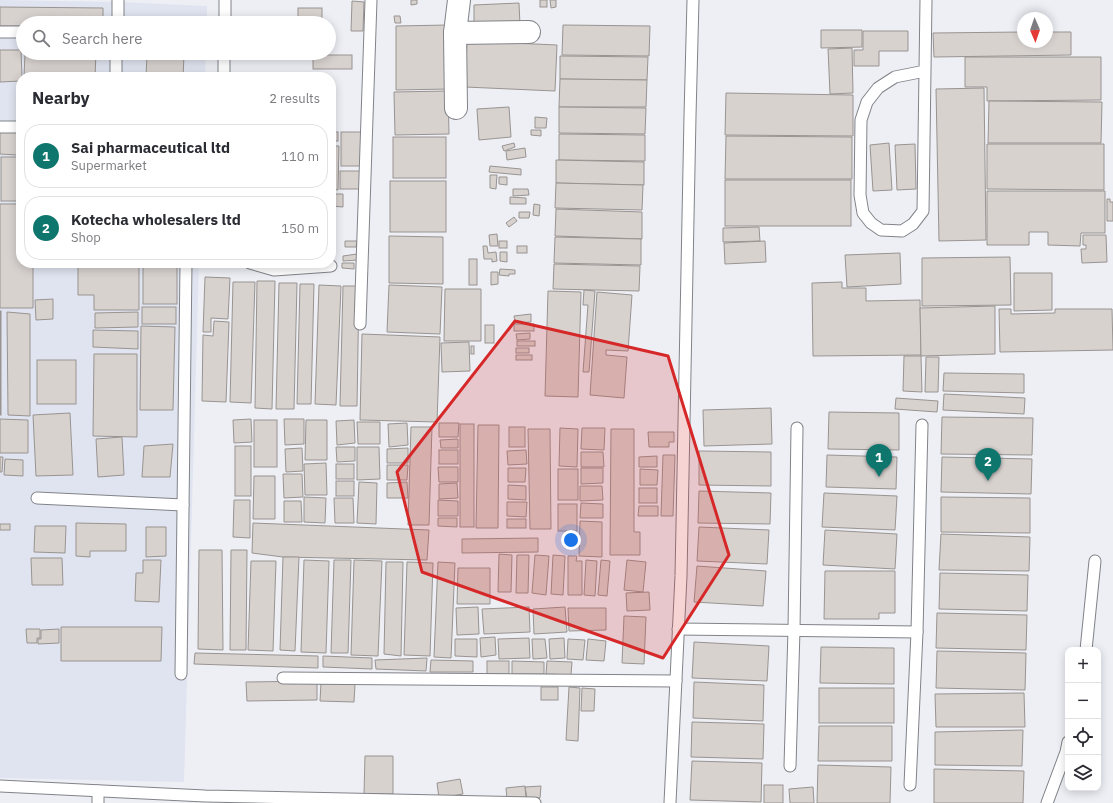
<!DOCTYPE html>
<html lang="en">
<head>
<meta charset="utf-8">
<style>
  :root { --surface:#fff; --page:#f2f2f3; --text:#2b2b33; --muted:#7c7c81; --line:#e1e1e2; --accent:#0f766e }
  body { margin:0; font-family:"IBM Plex Sans",sans-serif; background:var(--page); color:var(--text) }
  .controls { position:absolute; right:12px; bottom:12px; display:grid; overflow:hidden; border-radius:8px; box-shadow:0 2px 10px #0003 }
  .controls button { width:36px; height:36px; display:grid; place-items:center; padding:0; border:0; border-bottom:1px solid var(--line); background:var(--surface); color:var(--text); font:20px sans-serif }
  .compass { position:absolute; left:1017px; top:12px; width:36px; height:36px; border-radius:50%; background:var(--surface); box-shadow:0 2px 10px #0003; rotate:178deg }
  .you { position:absolute; left:571px; top:540px; width:14px; height:14px; margin:-10px; border:3px solid #fff; border-radius:50%; background:#1a73e8; box-shadow:0 0 0 6px #1a73e833 }
  .badge { display:grid; place-items:center; width:26px; height:26px; border-radius:50%; background:var(--accent); color:#fff; font-size:13px; font-weight:700 }
  .pin { position:absolute; translate:-50% -33px; filter:drop-shadow(0 1px 2px #0008) }
  .pin::after { content:''; position:absolute; top:21px; width:14px; height:12px; background:inherit; clip-path:polygon(0 0,100% 0,50% 100%) }
  .list { margin:0; padding:0; list-style:none }
  h2 { display:flex; justify-content:space-between; align-items:center; height:52px; margin:0; padding:0 16px; font-size:17px }
  h2 small { font-size:13px; font-weight:400; color:var(--muted) }
  .list li { display:grid; grid-template-columns:26px 1fr auto; gap:12px; align-items:center; box-sizing:border-box; height:64px; margin:0 8px 8px; padding:0 8px; border:1px solid var(--line); border-radius:16px }
  .list b { display:block; font-size:15px; white-space:nowrap }
  .list p { margin:0; font-size:13px; white-space:nowrap; color:var(--muted) }
  .list em { font-size:13px; font-style:normal; color:var(--muted) }
  .icon { flex:none; width:22px; height:22px; fill:none; stroke:currentColor; stroke-width:2; stroke-linecap:round; stroke-linejoin:round }
  .map { position:relative; flex:none; width:1113px; height:803px; overflow:hidden }
  .search { position:absolute; background:var(--surface); box-shadow:0 2px 10px #0003; left:16px; top:16px; width:320px; height:44px; display:flex; align-items:center; gap:10px; box-sizing:border-box; padding:0 14px; border-radius:22px; color:var(--muted); font-size:15px }
  .panel { position:absolute; background:var(--surface); box-shadow:0 2px 10px #0003; left:16px; top:72px; width:320px; height:196px; border-radius:16px }
  .map>svg:first-child { display:block }
</style>
</head>
<body>
<div class="map">
<svg width="1113" height="803" viewBox="0 0 1113 803">
  <rect width="100%" height="100%" fill="#edeff5"/>
  <polygon fill="#dfe4f0" points="0,0 118,2 207,6 207,23 23,23 23,53 206,53 205,77 21,77 21,263 199,263 184,782 0,778"/>
  <g fill="#d8d2cf" stroke="#999491">
    <polygon points="411,0 417,0 417,4 411,5"/>
    <rect x="540" y="0" width="7" height="7"/>
    <polygon points="550,0 556,0 556,7 551,8"/>
    <polygon points="352,1 364,2 363,31 351,31"/>
    <polygon points="519,3 520,25 474,27 474,5"/>
    <polygon points="0,7 103,8 103,23 23,23 23,26 0,26"/>
    <rect x="298" y="8" width="24" height="11"/>
    <polygon points="394,16 400,16 401,23 395,23"/>
    <polygon points="448,25 449,89 396,90 396,26"/>
    <polygon points="563,25 650,26 649,56 562,55"/>
    <polygon points="821,30 862,30 862,47 821,48"/>
    <polygon points="863,31 908,31 908,51 879,51 879,66 854,66 854,50 863,50"/>
    <polygon points="1023,32 1023,42 1047,42 1047,32 1071,32 1071,55 934,57 933,33"/>
    <polygon points="467,41 557,45 555,91 465,87"/>
    <polygon points="852,48 853,93 830,94 828,49"/>
    <polygon points="0,50 21,50 22,77 21,77 21,81 0,82"/>
    <polygon points="25,53 96,53 95,77 24,77"/>
    <polygon points="147,55 184,56 183,77 146,77"/>
    <rect x="313" y="55" width="39" height="14"/>
    <polygon points="560,56 648,57 647,80 560,79"/>
    <polygon points="965,57 1101,57 1101,100 987,101 987,87 965,87"/>
    <polygon points="560,79 647,80 646,107 559,107"/>
    <polygon points="984,88 986,240 939,241 936,89"/>
    <polygon points="448,91 449,134 395,135 394,92"/>
    <polygon points="726,93 853,95 853,136 725,135"/>
    <polygon points="989,101 1102,102 1101,143 988,143"/>
    <polygon points="509,107 511,137 479,140 477,109"/>
    <polygon points="559,107 646,108 645,134 559,133"/>
    <polygon points="535,117 547,118 546,128 535,128"/>
    <polygon points="0,130 17,130 17,155 0,154"/>
    <polygon points="531,130 541,130 541,136 531,135"/>
    <rect x="331" y="132" width="7" height="9"/>
    <rect x="341" y="132" width="20" height="34"/>
    <polygon points="559,134 645,135 645,161 559,160"/>
    <polygon points="726,136 852,137 852,179 725,179"/>
    <rect x="393" y="137" width="53" height="41"/>
    <polygon points="514,143 515,147 504,151 502,146"/>
    <polygon points="889,143 892,190 873,191 870,145"/>
    <polygon points="915,144 916,189 897,190 895,145"/>
    <polygon points="987,144 1104,144 1104,190 987,189"/>
    <polygon points="331,146 339,146 338,190 331,189"/>
    <polygon points="525,148 526,157 507,160 506,151"/>
    <rect x="1" y="157" width="20" height="44"/>
    <polygon points="556,160 644,162 644,185 556,183"/>
    <polygon points="490,166 521,169 521,175 489,172"/>
    <rect x="340" y="171" width="23" height="18"/>
    <polygon points="490,175 497,175 496,189 490,188"/>
    <polygon points="499,177 507,177 507,185 499,184"/>
    <rect x="725" y="180" width="126" height="46"/>
    <rect x="390" y="181" width="56" height="51"/>
    <polygon points="556,183 643,185 642,210 555,208"/>
    <polygon points="513,189 528,189 529,195 513,196"/>
    <polygon points="987,191 1105,191 1105,233 1081,233 1080,246 1048,245 1048,232 1029,232 1029,245 987,245"/>
    <polygon points="331,194 343,194 343,207 331,206"/>
    <polygon points="510,197 526,198 526,204 510,204"/>
    <polygon points="1107,199 1110,199 1110,202 1113,202 1113,221 1107,221"/>
    <polygon points="0,204 21,204 21,263 33,263 33,308 0,308"/>
    <polygon points="534,204 540,205 539,216 533,215"/>
    <polygon points="556,209 642,212 642,239 555,236"/>
    <polygon points="519,212 530,212 529,218 519,218"/>
    <polygon points="514,217 517,221 509,227 506,223"/>
    <polygon points="759,227 760,241 723,242 723,228"/>
    <polygon points="497,234 498,246 490,246 489,235"/>
    <polygon points="1083,235 1106,235 1107,262 1082,263 1081,249 1086,249 1086,245 1083,245"/>
    <polygon points="389,236 443,237 443,284 389,283"/>
    <polygon points="555,237 641,239 641,265 554,263"/>
    <polygon points="345,241 357,241 356,247 345,247"/>
    <rect x="499" y="241" width="8" height="7"/>
    <polygon points="765,241 766,262 725,264 724,243"/>
    <polygon points="483,246 487,246 488,253 496,252 497,261 492,262 492,259 484,259"/>
    <rect x="517" y="246" width="10" height="7"/>
    <polygon points="500,252 507,252 507,262 500,261"/>
    <polygon points="900,253 901,284 847,287 845,255"/>
    <polygon points="357,254 358,260 343,261 343,256"/>
    <polygon points="1010,257 1011,305 922,306 922,258"/>
    <rect x="469" y="259" width="8" height="26"/>
    <polygon points="78,263 139,263 139,310 94,310 94,295 78,295"/>
    <rect x="143" y="263" width="34" height="41"/>
    <polygon points="342,263 354,263 354,269 342,268"/>
    <polygon points="554,264 640,266 639,291 553,289"/>
    <polygon points="500,269 515,270 515,274 509,274 509,276 499,275"/>
    <polygon points="491,272 498,272 498,284 491,285"/>
    <polygon points="1014,273 1052,273 1052,310 1014,311"/>
    <polygon points="205,277 230,278 228,319 211,318 211,332 203,332"/>
    <polygon points="257,281 275,281 272,409 255,408"/>
    <polygon points="233,282 255,282 251,403 230,402"/>
    <polygon points="842,282 842,288 866,288 866,301 920,300 921,355 813,356 812,283"/>
    <polygon points="279,283 297,283 294,409 276,409"/>
    <polygon points="300,284 314,284 311,404 297,404"/>
    <polygon points="319,285 341,286 336,405 315,404"/>
    <polygon points="389,285 442,287 440,334 387,332"/>
    <polygon points="343,286 359,286 357,406 340,406"/>
    <polygon points="445,289 481,289 481,341 444,341"/>
    <polygon points="584,290 595,291 589,372 583,372 588,305 583,305"/>
    <polygon points="548,291 581,292 578,397 545,396"/>
    <polygon points="597,292 632,295 628,351 606,350 606,355 627,357 624,398 590,395"/>
    <polygon points="53,299 53,319 36,320 35,300"/>
    <polygon points="995,306 995,354 921,356 920,308"/>
    <rect x="142" y="307" width="34" height="17"/>
    <polygon points="999,309 1011,309 1011,314 1055,313 1055,309 1112,309 1113,350 1000,352"/>
    <rect x="0" y="311" width="1" height="104"/>
    <polygon points="7,312 30,314 30,416 8,415"/>
    <polygon points="138,312 138,327 95,328 95,313"/>
    <polygon points="531,314 531,322 515,323 514,316"/>
    <polygon points="214,321 229,322 226,402 202,401 203,335 213,336"/>
    <rect x="514" y="324" width="20" height="7"/>
    <rect x="485" y="325" width="9" height="18"/>
    <polygon points="141,326 175,327 173,410 140,410"/>
    <polygon points="93,330 138,331 138,349 93,347"/>
    <polygon points="530,333 530,339 517,340 516,334"/>
    <polygon points="362,334 440,337 437,422 360,420"/>
    <rect x="517" y="341" width="18" height="5"/>
    <polygon points="469,342 470,371 442,372 441,343"/>
    <rect x="471" y="346" width="3" height="8"/>
    <rect x="516" y="348" width="13" height="5"/>
    <polygon points="94,354 137,354 137,437 93,436"/>
    <rect x="516" y="355" width="16" height="5"/>
    <polygon points="904,356 921,356 922,392 903,391"/>
    <polygon points="926,357 939,357 938,392 925,392"/>
    <rect x="37" y="360" width="39" height="44"/>
    <polygon points="944,373 1024,374 1024,393 943,391"/>
    <polygon points="944,394 1025,398 1024,414 943,410"/>
    <polygon points="896,398 938,401 937,412 895,409"/>
    <polygon points="771,408 772,444 704,446 703,410"/>
    <polygon points="829,412 899,413 899,450 828,449"/>
    <polygon points="70,413 73,475 36,476 33,415"/>
    <polygon points="942,417 1033,418 1032,455 941,454"/>
    <polygon points="0,419 28,420 28,453 0,453"/>
    <polygon points="251,419 252,442 234,443 233,420"/>
    <polygon points="284,419 304,419 304,444 285,445"/>
    <rect x="254" y="420" width="23" height="47"/>
    <polygon points="306,420 327,420 327,460 305,460"/>
    <polygon points="354,420 355,443 337,445 336,421"/>
    <polygon points="357,422 380,422 380,444 358,444"/>
    <polygon points="407,423 408,445 389,447 388,424"/>
    <polygon points="439,423 459,423 458,437 439,437"/>
    <rect x="460" y="424" width="14" height="103"/>
    <polygon points="478,425 499,425 498,528 476,528"/>
    <polygon points="411,427 432,427 429,525 408,525"/>
    <rect x="509" y="427" width="16" height="20"/>
    <polygon points="560,428 578,429 577,467 559,466"/>
    <polygon points="582,428 605,428 604,450 581,449"/>
    <polygon points="528,429 550,429 551,529 530,529"/>
    <polygon points="611,429 634,429 634,532 640,532 640,555 610,555"/>
    <polygon points="648,432 674,432 674,442 669,442 669,447 649,447"/>
    <polygon points="122,437 124,475 98,477 96,439"/>
    <polygon points="458,439 458,448 441,448 440,440"/>
    <polygon points="173,444 170,477 142,477 144,446"/>
    <rect x="235" y="446" width="16" height="50"/>
    <polygon points="336,447 355,447 355,461 337,462"/>
    <polygon points="357,447 379,447 380,479 357,480"/>
    <polygon points="302,448 303,471 286,472 285,449"/>
    <polygon points="408,448 408,463 387,463 387,449"/>
    <rect x="439" y="450" width="19" height="14"/>
    <polygon points="526,450 527,464 508,465 507,451"/>
    <polygon points="699,451 771,452 771,486 699,485"/>
    <polygon points="581,452 603,452 604,467 581,467"/>
    <polygon points="663,455 675,455 673,516 661,516"/>
    <polygon points="827,455 897,457 896,489 826,487"/>
    <polygon points="657,456 657,467 639,467 639,457"/>
    <polygon points="0,457 3,457 2,472 0,472"/>
    <polygon points="942,457 1032,459 1031,494 941,492"/>
    <polygon points="5,459 23,460 23,476 4,475"/>
    <polygon points="326,463 327,495 305,495 304,464"/>
    <rect x="336" y="464" width="18" height="15"/>
    <polygon points="387,465 408,465 407,480 387,480"/>
    <polygon points="438,467 458,467 458,482 439,482"/>
    <polygon points="508,468 526,468 525,482 508,482"/>
    <polygon points="581,468 603,468 603,483 581,484"/>
    <rect x="558" y="469" width="20" height="31"/>
    <polygon points="640,469 658,470 657,485 640,485"/>
    <polygon points="283,474 302,474 303,497 284,498"/>
    <polygon points="254,476 275,476 275,519 253,519"/>
    <rect x="336" y="481" width="18" height="15"/>
    <polygon points="359,482 377,483 376,524 357,523"/>
    <polygon points="407,482 408,498 387,498 387,483"/>
    <polygon points="457,483 458,498 439,499 439,484"/>
    <polygon points="508,485 526,486 526,500 508,499"/>
    <polygon points="580,486 602,486 603,500 580,501"/>
    <rect x="639" y="488" width="18" height="15"/>
    <polygon points="699,491 771,493 770,524 698,523"/>
    <polygon points="824,493 897,496 895,530 822,527"/>
    <polygon points="304,497 326,498 325,523 304,522"/>
    <polygon points="941,497 1030,498 1030,533 941,532"/>
    <polygon points="334,498 353,498 354,523 335,523"/>
    <polygon points="234,500 250,500 250,538 233,537"/>
    <polygon points="438,500 458,501 458,516 438,516"/>
    <polygon points="284,501 301,501 302,522 284,522"/>
    <polygon points="507,502 527,502 526,517 507,516"/>
    <polygon points="581,503 603,504 603,518 580,518"/>
    <rect x="558" y="504" width="19" height="27"/>
    <polygon points="639,506 658,506 658,516 638,516"/>
    <polygon points="438,518 457,518 457,527 438,526"/>
    <rect x="507" y="519" width="19" height="9"/>
    <polygon points="580,521 602,522 602,557 579,556"/>
    <polygon points="76,523 126,524 126,551 90,551 90,557 76,556"/>
    <polygon points="253,523 429,530 427,560 283,557 252,553"/>
    <rect x="0" y="524" width="10" height="6"/>
    <polygon points="35,526 66,526 65,553 34,552"/>
    <polygon points="146,527 166,527 166,556 146,557"/>
    <polygon points="699,527 769,530 767,564 697,561"/>
    <polygon points="825,530 897,534 895,569 823,565"/>
    <polygon points="941,534 1030,537 1029,571 939,570"/>
    <polygon points="538,538 538,552 462,553 462,539"/>
    <polygon points="199,550 222,550 223,650 198,649"/>
    <polygon points="231,550 247,550 246,650 230,650"/>
    <polygon points="499,554 512,555 511,592 498,592"/>
    <polygon points="517,555 529,555 528,593 516,593"/>
    <polygon points="535,555 549,556 546,595 532,593"/>
    <polygon points="553,555 565,556 563,595 551,594"/>
    <polygon points="568,556 577,556 576,561 582,561 582,595 568,595"/>
    <polygon points="283,557 299,557 295,651 280,650"/>
    <polygon points="31,558 62,558 63,585 32,585"/>
    <polygon points="143,560 161,560 159,602 135,601 136,573 143,573"/>
    <polygon points="304,560 329,561 326,653 301,652"/>
    <polygon points="334,560 351,560 348,653 331,653"/>
    <polygon points="354,560 382,561 378,656 351,655"/>
    <polygon points="586,560 597,561 595,596 584,595"/>
    <polygon points="601,560 610,561 607,596 598,595"/>
    <polygon points="627,560 646,562 643,592 624,590"/>
    <polygon points="251,561 276,561 273,651 248,650"/>
    <polygon points="386,562 403,562 401,656 384,654"/>
    <polygon points="407,562 433,563 430,656 404,655"/>
    <polygon points="438,562 455,563 451,658 434,657"/>
    <polygon points="697,566 766,571 763,606 694,602"/>
    <polygon points="458,568 490,568 490,604 457,604"/>
    <polygon points="825,571 895,571 895,613 879,613 879,619 824,619"/>
    <polygon points="940,573 1028,575 1027,611 939,609"/>
    <polygon points="649,592 650,610 627,611 626,593"/>
    <polygon points="478,607 479,634 457,635 456,608"/>
    <polygon points="529,607 530,632 484,634 482,609"/>
    <polygon points="565,607 567,632 534,634 533,609"/>
    <polygon points="568,608 606,608 606,630 569,631"/>
    <polygon points="937,613 1027,615 1026,650 936,648"/>
    <polygon points="624,616 646,617 644,664 622,663"/>
    <polygon points="61,627 162,627 161,661 61,661"/>
    <polygon points="26,629 40,629 40,638 37,638 37,643 27,643"/>
    <polygon points="59,629 59,643 38,644 38,639 41,639 41,630"/>
    <polygon points="495,637 496,655 481,657 480,638"/>
    <polygon points="529,638 530,658 499,659 498,639"/>
    <polygon points="564,638 565,658 550,659 549,639"/>
    <polygon points="455,639 477,639 477,657 455,656"/>
    <polygon points="532,639 545,639 547,658 533,659"/>
    <polygon points="568,639 585,640 583,660 567,659"/>
    <polygon points="588,639 606,641 604,661 586,660"/>
    <polygon points="694,642 769,646 767,681 692,678"/>
    <polygon points="821,647 894,648 894,684 820,683"/>
    <polygon points="937,651 1026,653 1025,690 936,688"/>
    <polygon points="195,653 318,656 318,668 194,664"/>
    <polygon points="323,656 372,658 372,669 323,667"/>
    <polygon points="427,658 426,671 376,669 375,660"/>
    <polygon points="431,660 473,661 473,672 430,672"/>
    <rect x="487" y="661" width="22" height="13"/>
    <polygon points="512,661 544,662 544,674 512,674"/>
    <polygon points="547,661 572,662 571,675 546,674"/>
    <polygon points="317,681 317,700 247,701 246,682"/>
    <polygon points="694,682 764,685 763,721 693,718"/>
    <polygon points="321,683 355,684 354,702 320,701"/>
    <rect x="541" y="687" width="17" height="13"/>
    <polygon points="569,687 580,688 578,741 566,740"/>
    <polygon points="582,688 595,689 594,711 581,711"/>
    <rect x="819" y="688" width="75" height="35"/>
    <polygon points="1024,693 1025,727 936,727 935,694"/>
    <polygon points="692,722 764,724 763,759 691,757"/>
    <polygon points="819,726 892,726 892,761 818,761"/>
    <polygon points="1023,730 1022,766 935,765 935,732"/>
    <polygon points="365,756 393,756 393,794 364,794"/>
    <polygon points="692,761 762,763 761,802 690,800"/>
    <polygon points="818,765 891,767 890,803 817,803"/>
    <polygon points="934,769 1024,771 1023,803 934,803"/>
    <polygon points="460,779 463,794 439,798 437,783"/>
    <rect x="764" y="785" width="19" height="18"/>
    <polygon points="525,786 526,798 507,799 506,788"/>
    <polygon points="541,786 540,798 527,798 525,787"/>
    <polygon points="813,787 814,803 790,803 789,789"/>
  </g>
  <g fill="none" stroke-linecap="round" stroke-linejoin="round">
    <g stroke="#818388" stroke-width="13">
      <g id="lane">
        <polyline points="118,23 118,0"/>
        <polyline points="225,23 225,0"/>
        <polyline points="0,32 23,32"/>
        <polyline points="925,71 895,77 878,88 867,102 861,120 860,195 863,213 871,223 881,230 902,231 913,224 923,211 926,0"/>
        <polyline points="116,77 116,53"/>
        <polyline points="224,77 224,53"/>
        <polyline points="0,127 21,127"/>
        <polyline points="250,263 274,270 331,266"/>
        <polyline points="360,324 371,0"/>
        <polyline points="37,498 183,505"/>
        <polyline points="678,629 917,632 922,425"/>
        <polyline points="1086,650 1095,561"/>
        <polyline points="181,674 186,263"/>
        <polyline points="283,678 676,681"/>
        <polyline points="790,766 794,630 797,428"/>
        <polyline points="910,785 917,632"/>
        <polyline points="0,786 205,796 535,803"/>
        <polyline points="98,803 98,791"/>
        <polyline points="670,803 681,576 690,116 693,0"/>
        <polyline points="1047,803 1066,752 1068,742"/>
      </g>
    </g>
    <g stroke="#818388" stroke-width="24">
      <g id="street">
        <polyline points="459,0 455,33 529,32"/>
        <polyline points="455,33 456,108"/>
      </g>
    </g>
    <use href="#lane" stroke="#fff" stroke-width="11"/>
    <use href="#street" stroke="#fff" stroke-width="22"/>
  </g>
  <path fill="#d62828" fill-opacity="0.2" stroke="#d62828" stroke-width="3" stroke-linejoin="round" d="M515,321L668,356L729,555L663,658L422,572L397,472Z"/>
</svg>
<div class="controls">
<button>+</button>
<button>−</button>
<button><svg class="icon" aria-label="locate" viewBox="0 0 24 24"><circle cx="12" cy="12" r="6"/><path d="M12 2v4M12 18v4M2 12h4M18 12h4"/></svg></button>
<button><svg class="icon" aria-label="layers" viewBox="0 0 24 24"><path d="M12 4l9 5-9 5-9-5zM3 14l9 5 9-5"/></svg></button>
</div>
<svg class="compass" viewBox="-18 -18 36 36"><path d="M0-13l5 13h-10z" fill="#e53935"/><path d="M0 13l5-13h-10z" fill="#7c7c81"/></svg>
<div class="you"></div>
<div class="pin badge" style="left:879px;top:477px">1</div>
<div class="pin badge" style="left:988px;top:481px">2</div>
<div class="search"><svg class="icon" aria-label="search" viewBox="0 0 24 24"><circle cx="10" cy="10" r="6"/><path d="M15 15l6 6"/></svg>Search here</div>
<section class="panel">
<h2>Nearby<small>2 results</small></h2>
<ul class="list">
<li><span class="badge">1</span><div><b>Sai pharmaceutical ltd</b><p>Supermarket</p></div><em>110 m</em></li>
<li><span class="badge">2</span><div><b>Kotecha wholesalers ltd</b><p>Shop</p></div><em>150 m</em></li>
</ul>
</section>
</div>
</body>
</html>
